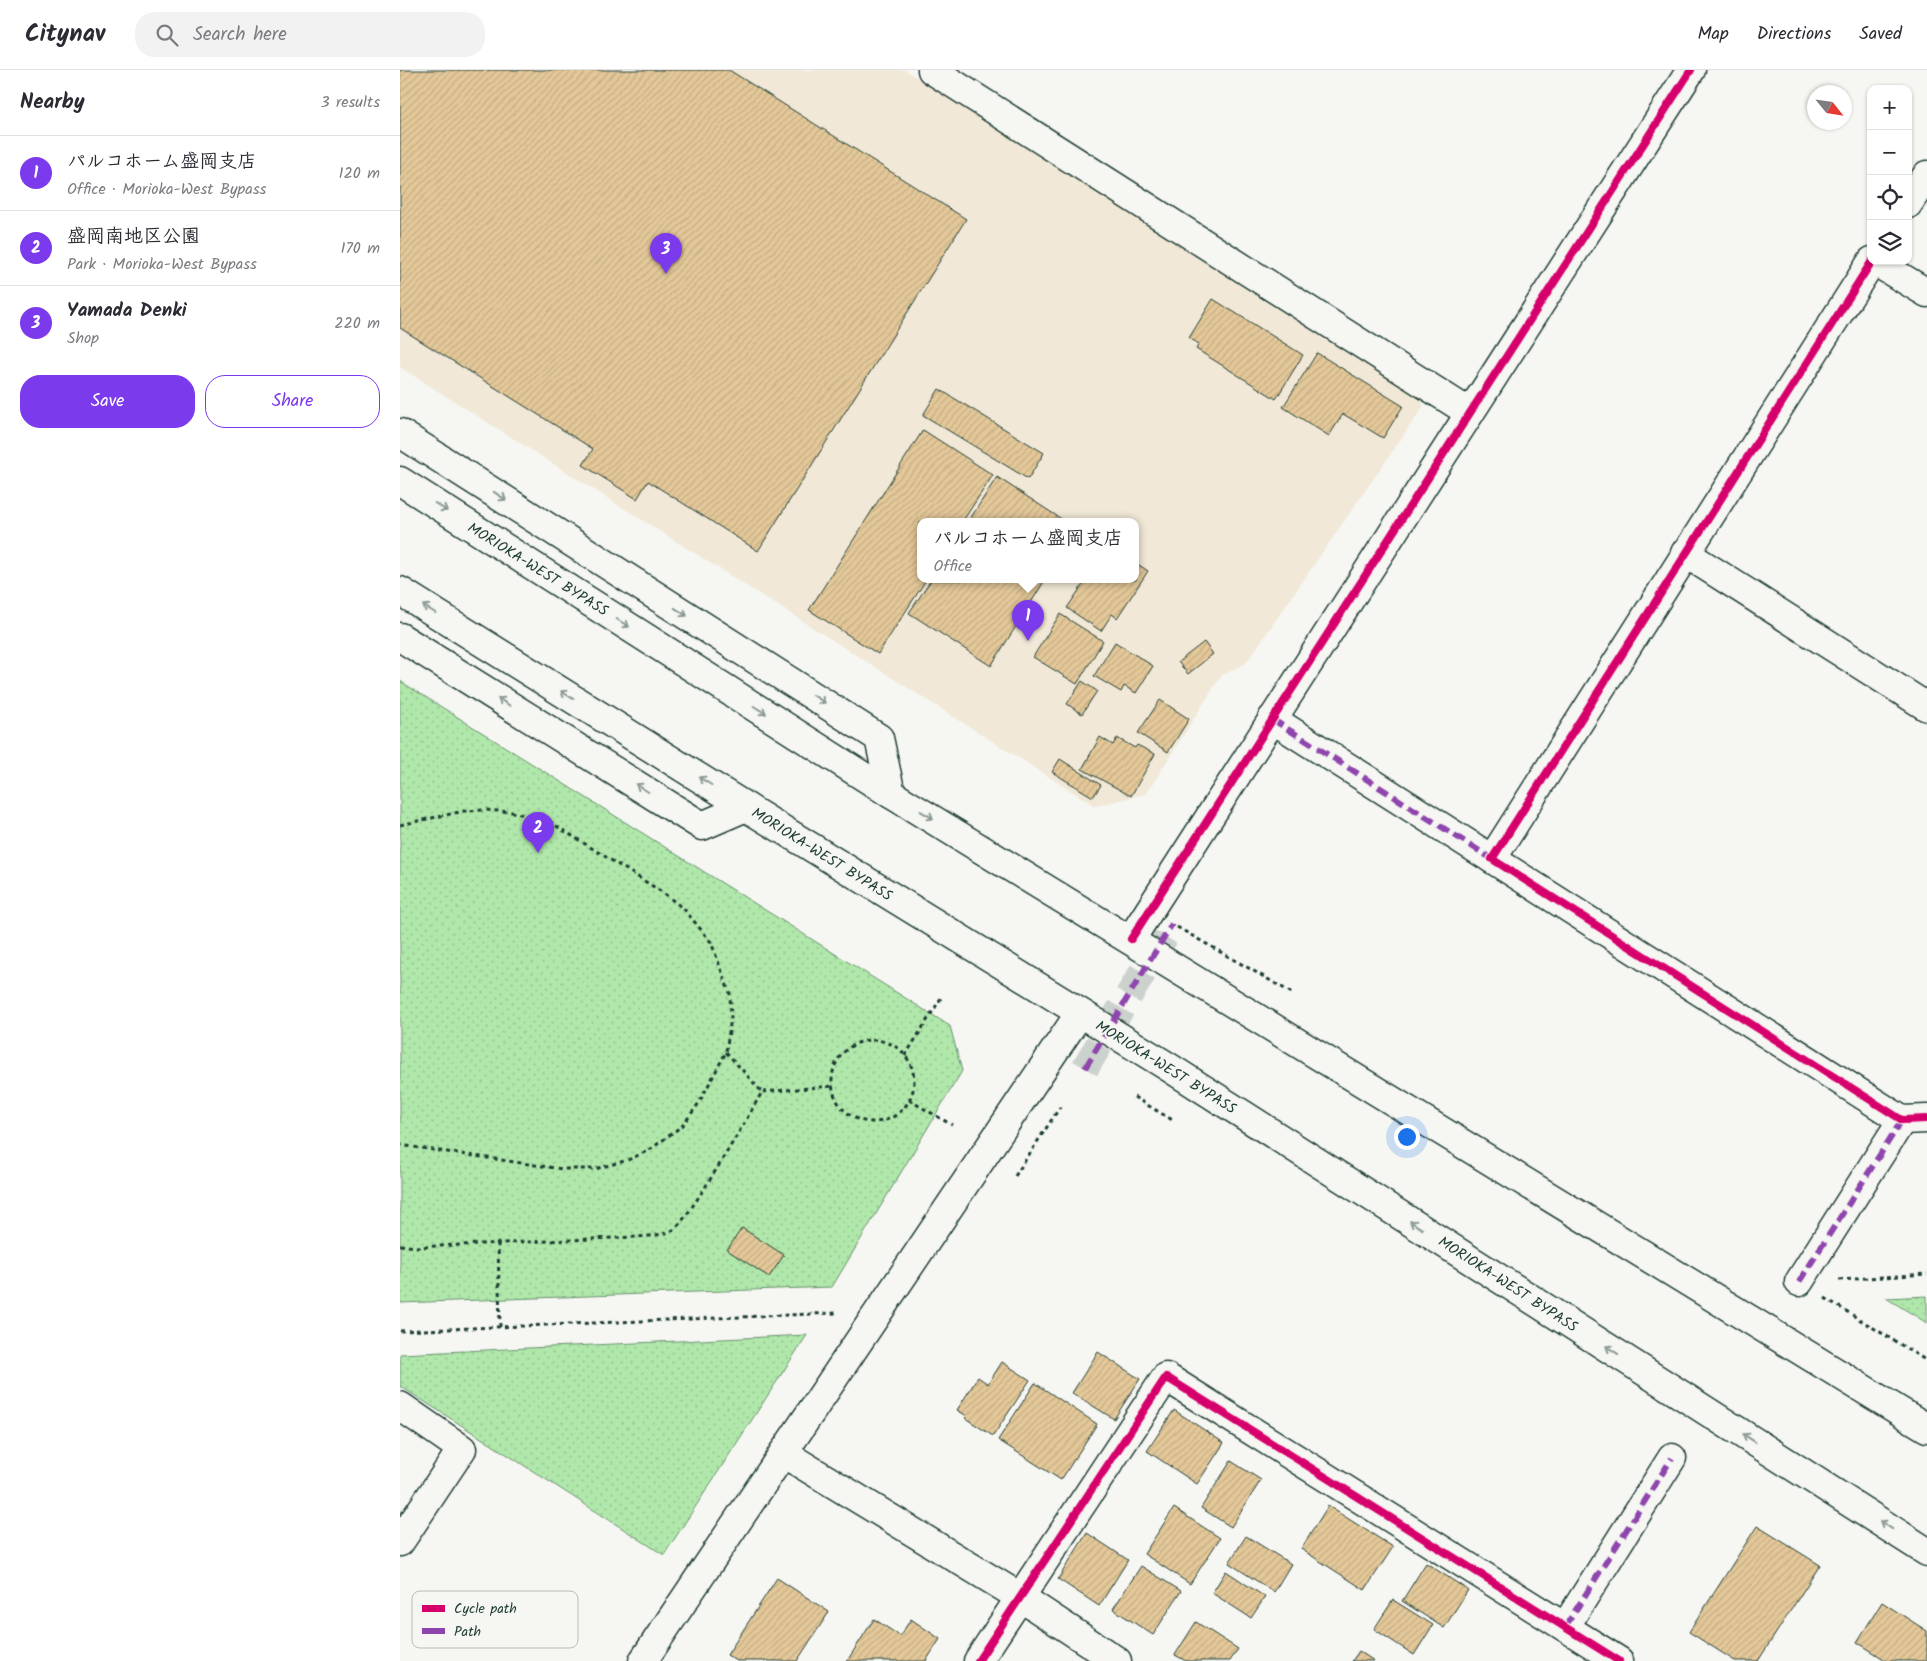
<!DOCTYPE html>
<html lang="en">
<head>
<meta charset="utf-8">
<style>
  :root { --surface:#fff; --page:#f2f2f3; --text:#2b2b33; --muted:#7c7c81; --line:#e1e1e2; --accent:#7c3aed }
  body { margin:0; font-family:Kalam,"Klee One",sans-serif; background:var(--page); color:var(--text) }
  .controls { position:absolute; right:15px; top:15px; display:grid; overflow:hidden; border-radius:10px; box-shadow:0 1px 4px #0004 }
  .controls button { width:45px; height:45px; display:grid; place-items:center; padding:0; border:0; border-bottom:1px solid var(--line); background:var(--surface); color:var(--text); font:25px sans-serif }
  .compass { position:absolute; left:1407px; top:15px; width:45px; height:45px; border-radius:50%; background:var(--surface); box-shadow:0 1px 4px #0004; rotate:120deg }
  .you { position:absolute; left:1006px; top:1066px; width:18px; height:18px; margin:-12px; border:4px solid #fff; border-radius:50%; background:#1a73e8; box-shadow:0 0 0 8px #1a73e833 }
  .badge { display:grid; place-items:center; width:32px; height:32px; border-radius:50%; background:var(--accent); color:#fff; font-size:16px; font-weight:700 }
  .pin { position:absolute; translate:-50% -41px; filter:drop-shadow(0 1px 2px #0008) }
  .pin::after { content:''; position:absolute; top:26px; width:18px; height:15px; background:inherit; clip-path:polygon(0 0,100% 0,50% 100%) }
  .popup { position:absolute; left:517px; top:448px; width:222px; height:65px; box-sizing:border-box; display:grid; place-content:center; border-radius:10px; background:var(--surface); filter:drop-shadow(0 1px 4px #0005); font-size:16px; white-space:nowrap; color:var(--muted) }
  .popup b { font-size:19px; color:var(--text) }
  .popup::after { content:''; position:absolute; left:50%; top:100%; margin-left:-10px; border:10px solid transparent; border-top-color:var(--surface) }
  .list { margin:0; padding:0; list-style:none }
  h2 { display:flex; justify-content:space-between; align-items:center; height:65px; margin:0; padding:0 20px; font-size:21px }
  h2 small { font-size:16px; font-weight:400; color:var(--muted) }
  .list li { display:grid; grid-template-columns:32px 1fr auto; gap:15px; align-items:center; box-sizing:border-box; height:75px; padding:0 20px; border-top:1px solid var(--line) }
  .list b { display:block; font-size:19px; white-space:nowrap }
  .list p { margin:0; font-size:16px; white-space:nowrap; color:var(--muted) }
  .list em { font-size:16px; font-style:normal; color:var(--muted) }
  .actions { display:flex; gap:10px; padding:15px 20px }
  .actions a { flex:1; padding:11px 0; border:1px solid var(--accent); border-radius:20px; text-align:center; font-size:18px; color:var(--accent) }
  .actions .main { background:var(--accent); color:#fff }
  .icon { flex:none; width:28px; height:28px; fill:none; stroke:currentColor; stroke-width:2; stroke-linecap:round; stroke-linejoin:round }
  .map { position:relative; flex:none; width:1527px; height:1591px; overflow:hidden }
  header { display:flex; align-items:center; gap:30px; box-sizing:border-box; height:70px; padding:0 25px; background:var(--surface); border-bottom:1px solid var(--line) }
  header strong { font-size:24px }
  nav { display:flex; gap:28px; margin-inline-start:auto; font-size:18px }
  .search { width:350px; height:45px; background:var(--page); display:flex; align-items:center; gap:12px; box-sizing:border-box; padding:0 18px; border-radius:20px; color:var(--muted); font-size:19px }
  main { display:flex }
  aside { flex:1; background:var(--surface) }
  .map>svg:first-child { display:block }
</style>
</head>
<body>
<header>
<strong>Citynav</strong>
<div class="search"><svg class="icon" aria-label="search" viewBox="0 0 24 24"><circle cx="10" cy="10" r="6"/><path d="M15 15l6 6"/></svg>Search here</div>
<nav><a>Map</a><a>Directions</a><a>Saved</a></nav>
</header>
<main>
<aside>
<h2>Nearby<small>3 results</small></h2>
<ul class="list">
<li><span class="badge">1</span><div><b>パルコホーム盛岡支店</b><p>Office · Morioka-West Bypass</p></div><em>120 m</em></li>
<li><span class="badge">2</span><div><b>盛岡南地区公園</b><p>Park · Morioka-West Bypass</p></div><em>170 m</em></li>
<li><span class="badge">3</span><div><b>Yamada Denki</b><p>Shop</p></div><em>220 m</em></li>
</ul>
<div class="actions"><a class="main">Save</a><a>Share</a></div>
</aside>
<div class="map">
<svg width="1527" height="1591" viewBox="0 0 1527 1591">
  <defs>
    <pattern id="green-dots" width="8" height="8" patternUnits="userSpaceOnUse" patternTransform="scale(1.25)"><rect width="8" height="8" fill="#b0e7aa"/><path d="M2 2h.1M6 6h.1" fill="none" stroke="#97c793" stroke-width="1.8" stroke-linecap="round"/></pattern>
    <pattern id="building-hatch" width="6" height="6" patternUnits="userSpaceOnUse" patternTransform="scale(1.25)"><rect width="6" height="6" fill="#e4c899"/><path d="M-1 1l2-2M0 6l6-6M5 7l2-2" fill="none" stroke="#c3ad84"/></pattern>
  </defs>
  <rect width="100%" height="100%" fill="#f6f6f2"/>
  <filter id="ink" filterUnits="userSpaceOnUse"><feTurbulence type="fractalNoise" baseFrequency=".02" numOctaves="2"/><feDisplacementMap in="SourceGraphic" scale="10" xChannelSelector="R" yChannelSelector="G"/><feConvolveMatrix kernelMatrix="1 2 1 2 8 2 1 2 1" color-interpolation-filters="sRGB"/></filter>
  <g filter="url(#ink)">
    <path fill="#f1e8d7" fill-rule="evenodd" d="M0,0H505L1022,323L1023,337L846,593L821,606L746,724L695,736L0,297ZM520,452H736V510H520Z"/>
    <g fill="url(#green-dots)" stroke="#68926f">
      <polygon points="0,611 550,956 562,1001 432,1217 0,1233"/>
      <polygon points="1527,1226 1527,1253 1486,1228"/>
      <polygon points="407,1265 264,1485 0,1316 0,1284"/>
    </g>
    <g fill="url(#building-hatch)" stroke="#1f3d34">
      <polygon points="0,0 329,0 566,149 358,481 248,411 237,429 183,395 193,379 0,258"/>
      <polygon points="813,229 903,285 876,329 796,279 799,274 789,268"/>
      <polygon points="917,283 1003,336 983,368 943,344 929,366 883,337"/>
      <polygon points="539,319 644,383 628,409 523,345"/>
      <polygon points="523,360 593,405 562,452 520,452 520,510 526,510 478,584 409,540"/>
      <polygon points="597,407 666,452 568,452"/>
      <polygon points="736,493 748,501 717,548 712,544 701,561 667,538 686,510 736,510"/>
      <polygon points="531,510 645,510 591,596 509,543"/>
      <polygon points="660,544 703,571 677,614 633,587"/>
      <polygon points="715,572 753,596 736,623 724,616 721,622 694,606"/>
      <polygon points="804,572 813,584 788,604 778,592"/>
      <polygon points="682,611 697,621 682,644 667,634"/>
      <polygon points="760,630 789,649 768,682 738,663"/>
      <polygon points="700,667 713,675 717,668 735,678 737,675 755,684 731,726 682,699"/>
      <polygon points="660,689 701,715 693,727 652,702"/>
      <polygon points="342,1158 384,1185 369,1207 327,1180"/>
      <polygon points="698,1282 740,1309 714,1349 672,1323"/>
      <polygon points="602,1292 630,1310 593,1366 565,1348 567,1346 557,1340 578,1307 588,1314"/>
      <polygon points="635,1313 697,1354 661,1410 598,1370"/>
      <polygon points="774,1340 824,1373 797,1414 747,1381"/>
      <polygon points="831,1391 861,1410 831,1457 801,1438"/>
      <polygon points="928,1436 993,1477 965,1520 901,1479"/>
      <polygon points="774,1438 820,1468 790,1514 744,1484"/>
      <polygon points="1357,1456 1420,1495 1358,1591 1335,1591 1289,1562"/>
      <polygon points="687,1463 728,1490 699,1536 658,1509"/>
      <polygon points="846,1466 891,1494 874,1522 829,1493"/>
      <polygon points="1026,1493 1068,1520 1044,1558 1002,1531"/>
      <polygon points="741,1496 781,1521 753,1565 713,1539"/>
      <polygon points="826,1501 865,1527 851,1548 812,1523"/>
      <polygon points="377,1508 429,1542 397,1591 337,1591 327,1585"/>
      <polygon points="993,1530 1033,1555 1014,1585 974,1559"/>
      <polygon points="1482,1532 1527,1561 1527,1591 1487,1591 1457,1572"/>
      <polygon points="474,1549 500,1566 511,1549 540,1569 526,1591 447,1591"/>
      <polygon points="796,1552 838,1579 830,1591 786,1591 775,1585"/>
      <polygon points="959,1581 974,1591 952,1591"/>
    </g>
    <g fill="none" stroke-linecap="round" stroke-linejoin="round">
      <polyline stroke="#cbd1cc" stroke-width="28" stroke-dasharray="28 14" stroke-linecap="butt" points="685,998 772,854"/>
      <g stroke="#1f3d34" stroke-width="31">
        <g id="street">
          <polyline points="532,0 1070,343"/>
          <polyline points="1508,134 1527,105"/>
          <polyline points="1472,191 1092,789 1502,1050 1527,1049"/>
          <polyline points="1474,191 1527,223"/>
          <polyline points="0,363 479,668 491,724"/>
          <polyline points="1285,483 1527,637"/>
          <polyline points="0,567 302,756 346,737"/>
          <polyline points="872,649 1092,789"/>
          <polyline points="731,869 1291,0"/>
          <polyline points="1399,1212 1502,1050"/>
          <polyline points="0,1336 62,1379 0,1472"/>
          <polyline points="383,1383 620,1527 717,1591"/>
          <polyline points="1165,1557 1272,1388"/>
          <polyline points="578,1591 766,1307 1219,1591"/>
        </g>
      </g>
      <g stroke="#1f3d34" stroke-width="31">
        <polyline id="secondary" points="243,1591 680,943"/>
      </g>
      <g stroke="#1f3d34" stroke-width="31">
        <g id="highway">
          <polyline points="0,411 491,724 1527,1358"/>
          <polyline points="0,521 346,737 767,996 1527,1482"/>
        </g>
      </g>
      <g stroke="#1f3d34" stroke-width="3" stroke-dasharray="4 4" stroke-linecap="butt">
        <polyline points="0,755 64,741 85,740 112,742 150,752 262,822 284,839 311,872 330,924 331,948 326,982 299,1033 283,1055 251,1079 228,1090 195,1099 162,1099 0,1075"/>
        <polyline points="777,857 892,923"/>
        <circle cx="473" cy="1011" r="41"/>
        <polyline points="326,982 362,1022"/>
        <polyline points="505,986 541,928"/>
        <polyline points="734,1027 774,1051"/>
        <polyline points="509,1030 552,1055"/>
        <polyline points="615,1106 660,1037"/>
        <polyline points="98,1173 100,1257"/>
        <path d="M0,1175L16,1177L235,1167C247,1166 262,1166 273,1160C288,1151 349,1045 362,1022L433,1016"/>
        <polyline points="1439,1210 1527,1204"/>
        <polyline points="1425,1228 1527,1291"/>
        <polyline points="0,1261 436,1243"/>
      </g>
      <use href="#street" stroke="#f6f6f2" stroke-width="28"/>
      <use href="#secondary" stroke="#f6f6f2" stroke-width="28"/>
      <use href="#highway" stroke="#f6f6f2" stroke-width="28"/>
      <g stroke="#8e44ad" stroke-width="6" stroke-dasharray="12 6" stroke-linecap="butt">
        <polyline points="872,649 1092,789"/>
        <polyline points="685,998 772,854"/>
        <polyline points="1399,1212 1502,1050"/>
        <polyline points="1165,1557 1272,1388"/>
      </g>
      <g stroke="#f6f6f2" stroke-width="11">
        <g id="cycleway">
          <polyline points="1472,191 1092,789 1502,1050 1527,1049"/>
          <polyline points="731,869 1291,0"/>
          <polyline points="578,1591 766,1307 1219,1591"/>
        </g>
      </g>
      <use href="#cycleway" stroke="#d6006c" stroke-width="8"/>
    </g>
    <defs><path id="oneway-shaft" d="M-6 0H5M1.5-3L5.5 0L1.5 3" fill="none" stroke-width="1.6" stroke-linecap="round" stroke-linejoin="round" transform="scale(1.25)"/></defs>
    <g stroke="#8a9a93">
      <use href="#oneway-shaft" transform="translate(100 426) rotate(33)"/>
      <use href="#oneway-shaft" transform="translate(41 437) rotate(32)"/>
      <use href="#oneway-shaft" transform="translate(29 539) rotate(-148)"/>
      <use href="#oneway-shaft" transform="translate(281 542) rotate(33)"/>
      <use href="#oneway-shaft" transform="translate(223 553) rotate(32)"/>
      <use href="#oneway-shaft" transform="translate(167 625) rotate(-148)"/>
      <use href="#oneway-shaft" transform="translate(419 629) rotate(33)"/>
      <use href="#oneway-shaft" transform="translate(104 632) rotate(-148)"/>
      <use href="#oneway-shaft" transform="translate(360 640) rotate(32)"/>
      <use href="#oneway-shaft" transform="translate(305 711) rotate(-148)"/>
      <use href="#oneway-shaft" transform="translate(242 718) rotate(-148)"/>
      <use href="#oneway-shaft" transform="translate(527 745) rotate(31)"/>
      <use href="#oneway-shaft" transform="translate(1016 1155) rotate(-147)"/>
      <use href="#oneway-shaft" transform="translate(1212 1280) rotate(-147)"/>
      <use href="#oneway-shaft" transform="translate(1349 1368) rotate(-147)"/>
      <use href="#oneway-shaft" transform="translate(1486 1455) rotate(-147)"/>
    </g>
  </g>
  <g text-anchor="middle" stroke-width="4" stroke-linejoin="round" paint-order="stroke">
    <g font-size="15" fill="#1f3d34" stroke="#f6f6f2">
      <text transform="translate(138 499) rotate(32)" y="5">MORIOKA-WEST BYPASS</text>
      <text transform="translate(422 784) rotate(32)" y="5">MORIOKA-WEST BYPASS</text>
      <text transform="translate(766 997) rotate(32)" y="5">MORIOKA-WEST BYPASS</text>
      <text transform="translate(1108 1214) rotate(33)" y="5">MORIOKA-WEST BYPASS</text>
    </g>
  </g>
  <rect x="12" y="1521" width="166" height="57" rx="8" fill="#f6f6f2" stroke="#b6beb9" stroke-width="1"/>
  <rect x="22" y="1535" width="23" height="7" fill="#d6006c"/>
  <rect x="22" y="1558" width="23" height="6" fill="#8e44ad"/>
  <g font-size="14" fill="#1f3d34">
    <text x="54" y="1543">Cycle path</text>
    <text x="54" y="1566">Path</text>
  </g>
</svg>
<div class="controls">
<button>+</button>
<button>−</button>
<button><svg class="icon" aria-label="locate" viewBox="0 0 24 24"><circle cx="12" cy="12" r="6"/><path d="M12 2v4M12 18v4M2 12h4M18 12h4"/></svg></button>
<button><svg class="icon" aria-label="layers" viewBox="0 0 24 24"><path d="M12 4l9 5-9 5-9-5zM3 14l9 5 9-5"/></svg></button>
</div>
<svg class="compass" viewBox="-18 -18 36 36"><path d="M0-13l5 13h-10z" fill="#e53935"/><path d="M0 13l5-13h-10z" fill="#7c7c81"/></svg>
<div class="you"></div>
<div class="pin badge" style="left:628px;top:571px">1</div>
<div class="popup"><b>パルコホーム盛岡支店</b>Office</div>
<div class="pin badge" style="left:138px;top:783px">2</div>
<div class="pin badge" style="left:266px;top:204px">3</div>
</div>
</main>
</body>
</html>
